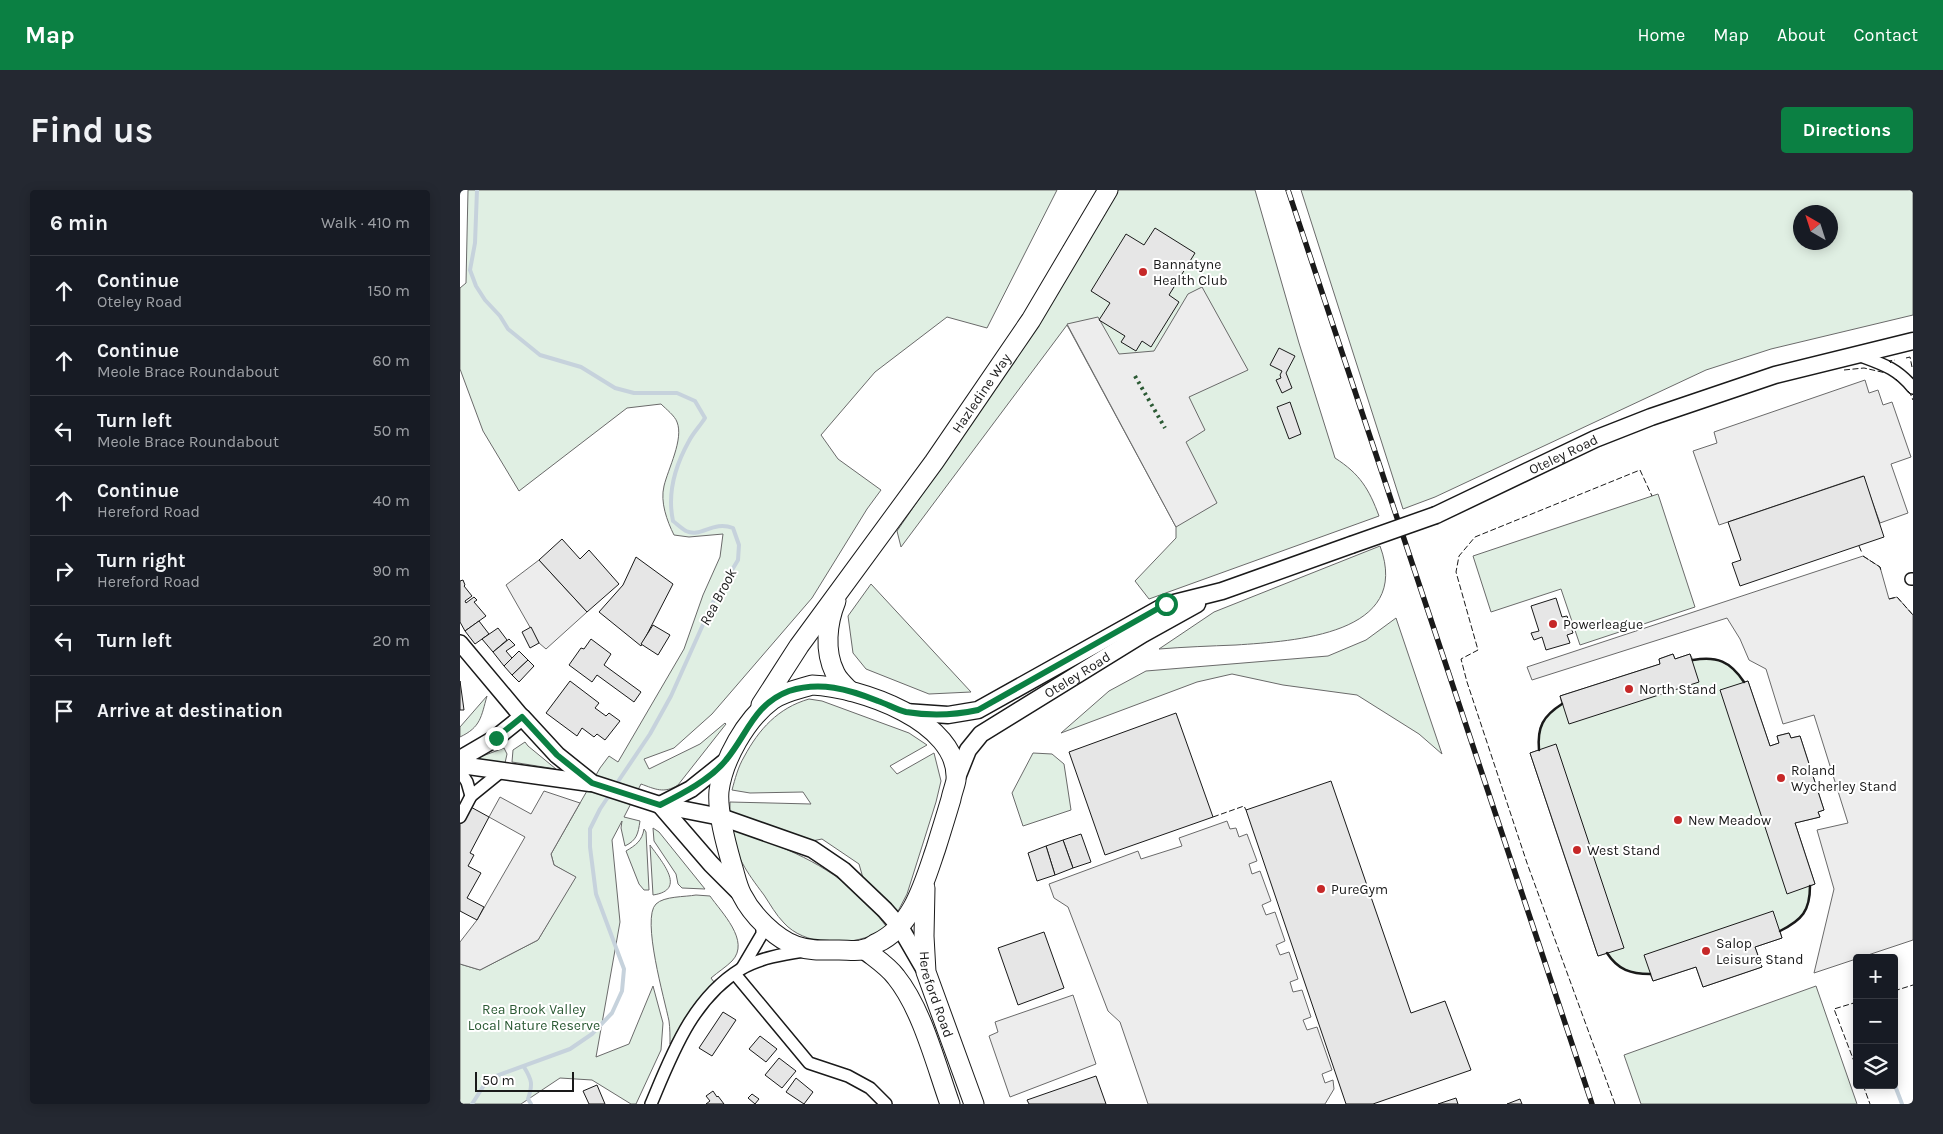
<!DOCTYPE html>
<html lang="en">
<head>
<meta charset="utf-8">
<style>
  :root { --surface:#171b24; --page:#242831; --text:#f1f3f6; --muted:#9ea1a6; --line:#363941; --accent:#0b8043 }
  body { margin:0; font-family:Karla,sans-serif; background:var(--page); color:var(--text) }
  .controls { position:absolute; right:15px; bottom:15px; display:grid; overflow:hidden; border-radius:5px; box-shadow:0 2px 12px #0003 }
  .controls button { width:45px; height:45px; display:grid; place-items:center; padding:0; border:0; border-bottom:1px solid var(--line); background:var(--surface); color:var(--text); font:25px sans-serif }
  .compass { position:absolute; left:1333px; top:15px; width:45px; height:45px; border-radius:50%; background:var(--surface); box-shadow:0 2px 12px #0003; rotate:321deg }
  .scale { position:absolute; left:15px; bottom:12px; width:99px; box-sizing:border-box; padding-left:5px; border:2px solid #1a1a1a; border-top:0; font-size:14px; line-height:18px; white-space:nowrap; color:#1a1a1a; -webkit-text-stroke:4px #fff; paint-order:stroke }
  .stop { position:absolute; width:15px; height:15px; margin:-11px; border:4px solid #0b8043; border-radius:50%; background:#fff }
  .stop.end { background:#0b8043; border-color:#fff; box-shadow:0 1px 5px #0008 }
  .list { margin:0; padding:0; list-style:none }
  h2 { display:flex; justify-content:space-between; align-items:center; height:65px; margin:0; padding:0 20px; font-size:21px }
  h2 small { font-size:16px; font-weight:400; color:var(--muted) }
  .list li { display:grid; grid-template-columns:32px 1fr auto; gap:15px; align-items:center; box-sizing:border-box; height:70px; padding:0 20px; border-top:1px solid var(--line) }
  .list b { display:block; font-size:19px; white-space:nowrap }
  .list p { margin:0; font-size:16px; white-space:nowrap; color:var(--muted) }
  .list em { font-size:16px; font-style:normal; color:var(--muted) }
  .icon { flex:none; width:28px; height:28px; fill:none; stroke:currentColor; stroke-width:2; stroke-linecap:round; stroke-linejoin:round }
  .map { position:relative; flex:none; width:1453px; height:914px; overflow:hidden; border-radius:5px }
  header { display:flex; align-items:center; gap:30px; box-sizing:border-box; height:70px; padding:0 25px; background:var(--accent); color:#fff }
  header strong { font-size:24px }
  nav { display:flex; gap:28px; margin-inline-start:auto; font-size:18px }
  .intro { display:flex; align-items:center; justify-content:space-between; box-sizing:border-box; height:120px; padding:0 30px }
  h1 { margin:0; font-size:35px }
  .button { padding:12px 22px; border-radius:5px; background:var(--accent); color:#fff; font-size:18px; font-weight:700 }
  main { display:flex; gap:30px; padding:0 30px }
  aside { flex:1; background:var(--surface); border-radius:5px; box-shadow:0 2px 12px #0003 }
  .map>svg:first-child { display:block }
</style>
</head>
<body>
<header>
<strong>Map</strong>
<nav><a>Home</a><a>Map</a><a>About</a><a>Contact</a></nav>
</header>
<div class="intro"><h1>Find us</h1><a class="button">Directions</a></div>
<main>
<aside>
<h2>6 min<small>Walk · 410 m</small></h2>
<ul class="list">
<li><svg class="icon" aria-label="ahead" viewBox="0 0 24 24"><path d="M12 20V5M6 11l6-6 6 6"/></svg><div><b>Continue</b><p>Oteley Road</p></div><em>150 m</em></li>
<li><svg class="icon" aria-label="ahead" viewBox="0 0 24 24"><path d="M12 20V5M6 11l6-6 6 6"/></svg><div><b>Continue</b><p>Meole Brace Roundabout</p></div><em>60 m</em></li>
<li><svg class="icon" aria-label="left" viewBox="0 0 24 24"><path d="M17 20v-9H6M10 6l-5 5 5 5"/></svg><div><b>Turn left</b><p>Meole Brace Roundabout</p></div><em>50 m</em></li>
<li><svg class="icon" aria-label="ahead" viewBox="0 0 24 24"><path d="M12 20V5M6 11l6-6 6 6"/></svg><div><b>Continue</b><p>Hereford Road</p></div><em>40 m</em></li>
<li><svg class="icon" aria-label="right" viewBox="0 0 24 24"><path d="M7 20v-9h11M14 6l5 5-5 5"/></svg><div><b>Turn right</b><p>Hereford Road</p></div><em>90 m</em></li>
<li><svg class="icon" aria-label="left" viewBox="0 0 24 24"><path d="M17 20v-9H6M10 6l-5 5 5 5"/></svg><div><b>Turn left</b></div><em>20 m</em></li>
<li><svg class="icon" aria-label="arrive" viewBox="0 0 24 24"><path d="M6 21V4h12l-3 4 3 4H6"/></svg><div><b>Arrive at destination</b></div></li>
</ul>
</aside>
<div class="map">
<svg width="1453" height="914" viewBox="0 0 1453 914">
  <rect width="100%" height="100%" fill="#fff"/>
  <g fill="#e0efe3" stroke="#6a6a6a" fill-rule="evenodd">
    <path d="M8,0H597L527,138L487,127L415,182L361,245L378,269L421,300L407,319L352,408L252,524L214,558L184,569L189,579L240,554L265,533L266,534L218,595C204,604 195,599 181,594L164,627L180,631C178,644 177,650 165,656L161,638L162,631L152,650L160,732L136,867L169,854L193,796L203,833L201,860L176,914H171L132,890L100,888L61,914H0V774L20,780L78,750L115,687L94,675L91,664L140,578L149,566L158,572L224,459L243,405L260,367L263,344L229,347L214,345C207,331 200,312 204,296C208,279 224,249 217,232C215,226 206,219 201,214L167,218L59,301L23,241L0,179V98L6,93Z"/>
    <path d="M658,0H795L839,153L875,268C900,284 909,299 919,326L689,409L675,391L716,348V337L607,135L441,357L437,341L562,160Z"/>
    <path d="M841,0H1453V125L1311,159L1246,180L975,307L943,319ZM1340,22H1370V52H1340Z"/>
    <polygon points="1198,304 1235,417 1120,455 1101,399 1031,422 1013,366"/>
    <path d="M920,356C953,445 834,451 776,455C750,456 724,457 699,459L754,422Z"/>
    <polygon points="411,394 511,502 469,504 406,479 393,463 388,426"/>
    <polygon points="936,428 982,564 959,544 897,505 823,495 772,484 737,492 601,543 649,501 686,481 868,466 906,450"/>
    <path d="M1213,464L1215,469L1230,464L1233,470C1257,466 1270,471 1284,492L1288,491L1310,556L1319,553L1317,546L1329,543L1331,548L1340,546L1364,620L1358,622L1360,627L1335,633L1355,694L1350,696C1350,721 1342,730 1320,741L1322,748L1295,757L1302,777L1243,797L1236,777L1193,791L1190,784C1172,784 1157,779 1147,763L1138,766L1070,563L1079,560C1077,537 1083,526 1102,514L1100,506L1200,474L1199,469Z"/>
    <path d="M27,506C21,527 21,537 0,547V537Z"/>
    <path d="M349,509L362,511L449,543L467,555L430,576L437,584L474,563L481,591L476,612L447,704L437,723L422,705L403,688L399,674L362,649L347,652L270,627V612L351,614L343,602L290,603L272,600C275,589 278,577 284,567C299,539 318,518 349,509Z"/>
    <polygon points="65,552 68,556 96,579 52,572 53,560"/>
    <polygon points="44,558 47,564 45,573 20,570 20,567"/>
    <polygon points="573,563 592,564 604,574 611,620 563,636 552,603"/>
    <polygon points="193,638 199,642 245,699 222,698 218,694 216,684 194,651"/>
    <path d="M269,638C318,655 356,668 396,702C407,711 417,725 426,736C421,740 416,744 410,746C384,756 344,755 324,733C316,725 310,714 304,705C285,680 278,669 269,638Z"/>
    <path d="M184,639L186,642L189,700H184L179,694L166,661C176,655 182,651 184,639Z"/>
    <path d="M190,655C201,671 228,700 193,705Z"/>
    <path d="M236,705L250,706C261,722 291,751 272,771C266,777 258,782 251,788L254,792L233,816L210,854C210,846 210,838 209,831C205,811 181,728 196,714C204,706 225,707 236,705Z"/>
    <polygon points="1356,796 1397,914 1181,914 1164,865"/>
  </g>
  <g fill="#ededed" stroke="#6a6a6a">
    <polygon points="742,97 788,180 729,207 745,240 726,252 757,313 716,337 607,134 638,127 659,164 694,161 728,104"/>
    <polygon points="1405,190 1409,203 1418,200 1423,215 1432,212 1451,267 1431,274 1448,323 1420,333 1403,286 1259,335 1233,261 1257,253 1254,242"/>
    <polygon points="1403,366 1420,377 1429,409 1437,407 1453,425 1453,750 1354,783 1374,699 1357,640 1388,633 1354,525 1323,534 1306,479 1289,470 1280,449 1267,428 1072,490 1067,477"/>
    <polygon points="79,370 127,422 86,459 79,453 46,395"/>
    <polygon points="84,601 120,613 91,664 94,675 116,687 78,750 20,780 0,774 0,752 17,730 65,647 29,627 40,607 71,624"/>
    <polygon points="767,631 770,639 776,638 779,647 787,644 797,671 789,674 792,684 800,681 811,711 802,715 806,725 815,722 825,751 816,755 820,765 829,762 838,789 830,792 833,802 842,800 851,827 843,830 847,840 857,837 872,880 862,884 865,893 873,890 874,899 865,914 688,914 660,832 648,821 608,717 594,708 589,694 678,661 681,669 722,656 719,648"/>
    <polygon points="613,805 636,874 550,907 529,846 538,842 535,832"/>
  </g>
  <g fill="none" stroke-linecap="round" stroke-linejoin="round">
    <g stroke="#c6d2dc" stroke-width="4">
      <path d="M17,0L15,53L10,80L16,96L25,110L40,126L48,139L80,165L121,177L155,198L174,203H217L235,211L245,228C240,236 233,243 229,251C215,276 207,303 213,331C217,334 221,338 226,341C241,348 253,330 273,338L279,355L278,370L254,410L211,506L190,544L155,596"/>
      <path d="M64,877C72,890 73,894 68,909L71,914"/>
      <polyline points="1434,893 1442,914"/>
      <polyline points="12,914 28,889 110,859 132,844 152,823 162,801 164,779 136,704 130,657 130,639 140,619 150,604"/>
    </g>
  </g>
  <g fill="#e6e6e6" stroke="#1a1a1a">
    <polygon points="695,38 735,63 709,105 719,112 691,157 682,151 676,161 661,152 665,146 639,130 650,113 631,101 666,44 684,55"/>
    <polygon points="819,158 835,166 826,183 832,198 822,203 816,190 821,188 820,185 822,181 810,175"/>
    <polygon points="830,212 841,244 829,249 817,217"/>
    <polygon points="1404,286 1424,347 1280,396 1272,373 1281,370 1268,332"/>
    <polygon points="102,349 120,369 129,360 159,394 127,422 79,370"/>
    <polygon points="176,367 213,394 181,456 139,422 163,395"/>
    <polygon points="3,390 5,395 4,396 12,406 5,411 6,413 14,407 17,410 14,412 26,426 5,441 0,432 0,391"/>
    <polygon points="1096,408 1102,427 1107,426 1113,443 1107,445 1110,453 1086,460 1082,447 1074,450 1071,443 1079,441 1071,416"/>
    <polygon points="19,431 29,444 15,454 5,441"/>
    <polygon points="193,435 210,445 198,465 181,454"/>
    <polygon points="71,437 79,453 70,458 62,442"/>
    <polygon points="38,438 47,450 33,462 22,449"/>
    <polygon points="49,449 55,455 46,461 52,468 44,476 33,462"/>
    <polygon points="131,449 151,464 144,475 181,502 174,512 137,485 132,492 109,475 121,458 124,459"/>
    <polygon points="59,461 68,470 52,485 44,476"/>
    <polygon points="1213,464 1215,469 1230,464 1239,492 1109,534 1100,506 1200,474 1199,469"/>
    <polygon points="68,470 74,476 59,492 52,485"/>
    <polygon points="0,491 4,520 0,520"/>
    <polygon points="110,491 139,513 135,518 146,526 149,523 160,531 145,550 137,544 134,547 122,538 117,546 86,523"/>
    <polygon points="1288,491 1310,556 1319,553 1317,546 1329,543 1331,548 1340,546 1364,620 1358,622 1360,627 1335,633 1355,694 1327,704 1260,500"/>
    <polygon points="716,523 753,627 645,665 609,562"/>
    <polygon points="1096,554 1164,758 1138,766 1070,563"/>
    <polygon points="871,591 951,823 985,811 1011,880 913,914 886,914 786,620"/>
    <polygon points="9,616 29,627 10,663 14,665 8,676 21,683 7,708 24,717 17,730 0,721 0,632"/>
    <polygon points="621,644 631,672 613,678 603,650"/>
    <polygon points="603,650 613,678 595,685 586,656"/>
    <polygon points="586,656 595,685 577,691 568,663"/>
    <polygon points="1313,721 1322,748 1295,757 1302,777 1243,797 1236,777 1193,791 1184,765"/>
    <polygon points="584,742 604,798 558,815 538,758"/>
    <polygon points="263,822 276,830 252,866 239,858"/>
    <polygon points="300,846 317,859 306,872 289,859"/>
    <polygon points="319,868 336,881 322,898 305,885"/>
    <polygon points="636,886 646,914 569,914 567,910"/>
    <polygon points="336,888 353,902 344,914 326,902"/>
    <polygon points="137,895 145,914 129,914 123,901"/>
    <polygon points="253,901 257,907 258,906 264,914 246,914 250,911 246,906"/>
    <polygon points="292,904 299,909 295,914 288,908"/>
    <polygon points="996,908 998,914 978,914"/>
    <polygon points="1060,909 1062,914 1047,914"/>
  </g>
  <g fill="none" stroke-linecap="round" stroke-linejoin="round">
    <g stroke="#1a1a1a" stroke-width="14">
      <g id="minor">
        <path d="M1398,165C1422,174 1437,178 1453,198"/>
        <polyline points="1451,389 1453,389"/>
        <polyline points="0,581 7,592 11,606"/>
        <polyline points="0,627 11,606 43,580"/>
        <polyline points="282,778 302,744 302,731"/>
        <polyline points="275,784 349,873 388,886 410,898 426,914"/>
        <path d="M191,914C212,864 232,809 281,779C299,768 324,764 344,761"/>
      </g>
    </g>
    <g stroke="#1a1a1a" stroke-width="18">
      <polyline id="tertiary" points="0,453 62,527"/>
    </g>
    <g stroke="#1a1a1a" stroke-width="19">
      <g id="secondary">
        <path id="s1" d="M976,325L1135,249L1191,227L1315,185L1453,151"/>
        <polyline points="445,522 488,525 518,520 706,415 762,401 891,355"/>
        <polyline points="0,569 36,548 62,527 97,565 132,593 200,615 261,627 352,659 383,680 425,720 440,737 466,782"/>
        <polyline points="0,575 130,593"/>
        <path id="s2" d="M496,590L508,560L521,544L683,444L737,414"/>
        <polyline points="200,615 251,674 281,704"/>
        <polyline points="200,615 231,599 266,571"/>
      </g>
    </g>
    <g stroke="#1a1a1a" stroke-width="21">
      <g id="primary">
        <path d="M376,411C367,433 364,461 375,483C378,490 385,496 390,501"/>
        <path d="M352,495C399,497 500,531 496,590C495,596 492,603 491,609C486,626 481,642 476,658C464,693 453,736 417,753C413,755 408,759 403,760C395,761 387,760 379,760C364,760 350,761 336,756C315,748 292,725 282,705C277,696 275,684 272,675C266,654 257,622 259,601C263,570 286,529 312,510C323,502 339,499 352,495Z"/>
        <path id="s3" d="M301,515L339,456L474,272L571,130L648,0"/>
        <path id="s4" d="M465,698L464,746L466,782L514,914"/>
        <path d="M404,759C415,768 428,776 436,787C462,819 476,875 490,914"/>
      </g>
    </g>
    <use href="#minor" stroke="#fff" stroke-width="11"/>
    <use href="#tertiary" stroke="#fff" stroke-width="15"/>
    <use href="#secondary" stroke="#fff" stroke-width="16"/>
    <use href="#primary" stroke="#fff" stroke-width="19"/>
    <g stroke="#1a1a1a" stroke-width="5.5">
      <polyline id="rail" points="828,0 1132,914"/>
    </g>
    <use href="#rail" stroke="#fff" stroke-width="4" stroke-dasharray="11" stroke-linecap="butt"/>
    <g stroke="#1a1a1a" stroke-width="19" stroke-linecap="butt">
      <polyline id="secondary-bridge" points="891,355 976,325"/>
    </g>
    <use href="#secondary-bridge" stroke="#fff" stroke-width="16"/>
    <polyline stroke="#2b5a34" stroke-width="4" stroke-dasharray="2.5 4" stroke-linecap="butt" points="675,186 705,238"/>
    <g stroke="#1a1a1a" stroke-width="1" stroke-dasharray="6 2.5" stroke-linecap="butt">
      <polyline points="1446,168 1450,167 1452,177"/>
      <polyline points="1431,173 1429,171 1435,170"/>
      <polyline points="1384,180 1404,178 1426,183"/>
      <polyline points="1436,189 1450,203 1453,210"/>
      <polyline points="1399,356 1402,363"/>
      <polyline points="1403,366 1420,377 1421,381"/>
      <polyline points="1429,409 1437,407 1453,425"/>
      <polyline points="753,627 784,616 786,620"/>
      <polyline points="1434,801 1453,795"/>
      <polyline points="1397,812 1374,819 1397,879"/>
      <polyline points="1403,895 1410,914"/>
      <polyline points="1155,914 1067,673 1007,492 1001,469 1018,460 996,382 999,366 1015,347 1180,280 1192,306"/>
    </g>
    <g stroke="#1a1a1a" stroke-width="2.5">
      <path d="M1233,470C1257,466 1270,471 1284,492"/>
      <path d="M1079,560C1077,537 1083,526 1102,514"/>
      <path d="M1320,741C1342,730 1350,721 1350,696"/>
      <path d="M1147,763C1158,780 1171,784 1190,784"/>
    </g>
  </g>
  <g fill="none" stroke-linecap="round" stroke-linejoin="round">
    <path stroke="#0b8043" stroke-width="6" d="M36,548L62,527L97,565L132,593L200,615C222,604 251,589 266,570C287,545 294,514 329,501C360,491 388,499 418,511C427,514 437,520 446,522C470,526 495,525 518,520L706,414"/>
  </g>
  <g fill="#c62828" stroke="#fff" stroke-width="2">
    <circle cx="683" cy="82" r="5"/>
    <circle cx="1093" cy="434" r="5"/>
    <circle cx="1169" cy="499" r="5"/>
    <circle cx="1321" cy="588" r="5"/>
    <circle cx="1218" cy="630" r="5"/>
    <circle cx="1117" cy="660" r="5"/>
    <circle cx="861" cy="699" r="5"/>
    <circle cx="1246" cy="761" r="5"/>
  </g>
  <g text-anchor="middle" stroke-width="4" stroke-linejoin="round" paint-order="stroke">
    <g font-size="14" fill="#1a1a1a" stroke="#fff" text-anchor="start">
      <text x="693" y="79">Bannatyne<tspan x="693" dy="16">Health Club</tspan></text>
      <text x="1103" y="439">Powerleague</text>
      <text x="1179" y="504">North Stand</text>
      <text x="1331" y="585">Roland<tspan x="1331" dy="16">Wycherley Stand</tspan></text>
      <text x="1228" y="635">New Meadow</text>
      <text x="1127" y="665">West Stand</text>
      <text x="871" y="704">PureGym</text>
      <text x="1256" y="758">Salop<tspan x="1256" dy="16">Leisure Stand</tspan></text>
    </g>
    <g font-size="14" fill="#1a1a1a" stroke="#fff">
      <text dy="5" stroke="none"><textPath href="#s3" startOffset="382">Hazledine Way</textPath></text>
      <text dy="5" stroke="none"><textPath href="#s1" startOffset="141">Oteley Road</textPath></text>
      <text dy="5" stroke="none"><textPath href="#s2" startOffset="166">Oteley Road</textPath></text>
      <text dy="5" stroke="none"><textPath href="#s4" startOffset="108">Hereford Road</textPath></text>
    </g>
    <g font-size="14" fill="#2b5a34" stroke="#fff">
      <text x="74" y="824">Rea Brook Valley<tspan x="74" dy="16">Local Nature Reserve</tspan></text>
    </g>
    <g font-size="15" font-style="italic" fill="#1a1a1a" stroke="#fff">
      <text transform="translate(258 407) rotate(-62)" y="5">Rea Brook</text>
    </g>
  </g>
</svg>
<div class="controls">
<button>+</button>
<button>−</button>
<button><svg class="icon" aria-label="layers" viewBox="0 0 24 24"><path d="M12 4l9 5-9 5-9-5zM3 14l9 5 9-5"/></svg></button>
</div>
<svg class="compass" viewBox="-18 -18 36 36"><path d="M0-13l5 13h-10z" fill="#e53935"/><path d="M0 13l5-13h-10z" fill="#9ea1a6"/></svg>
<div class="scale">50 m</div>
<div class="stop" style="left:706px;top:414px"></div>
<div class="stop end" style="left:36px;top:548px"></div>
</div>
</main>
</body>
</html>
